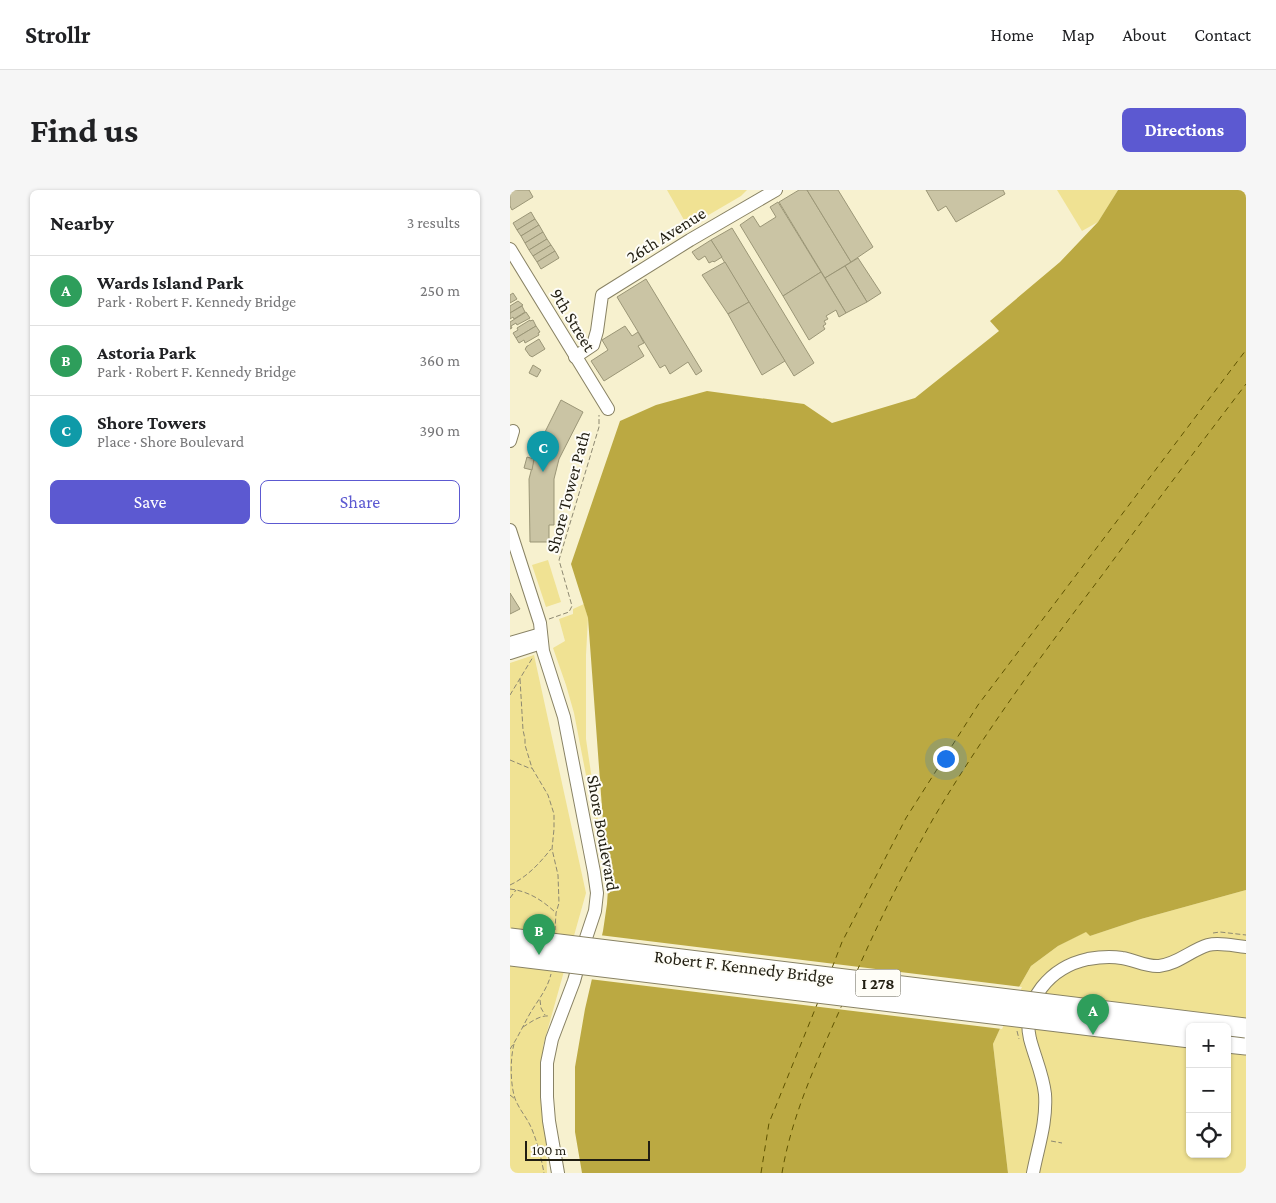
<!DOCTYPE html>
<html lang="en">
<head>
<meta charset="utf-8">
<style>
  :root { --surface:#fff; --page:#f6f6f6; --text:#202124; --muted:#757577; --line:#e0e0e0; --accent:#5c59d1 }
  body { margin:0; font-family:"Crimson Pro",serif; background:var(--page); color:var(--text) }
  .controls { position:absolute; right:15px; bottom:15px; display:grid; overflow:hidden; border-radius:8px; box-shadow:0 1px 4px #0004 }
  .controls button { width:45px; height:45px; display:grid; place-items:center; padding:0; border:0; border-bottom:1px solid var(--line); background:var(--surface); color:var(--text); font:25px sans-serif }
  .scale { position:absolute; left:15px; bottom:12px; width:125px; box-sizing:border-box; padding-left:5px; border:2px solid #211e12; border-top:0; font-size:14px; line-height:18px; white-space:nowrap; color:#211e12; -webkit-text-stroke:4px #fefdf7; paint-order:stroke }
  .you { position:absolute; left:435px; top:568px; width:18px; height:18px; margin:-12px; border:4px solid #fff; border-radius:50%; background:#1a73e8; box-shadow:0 0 0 8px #1a73e833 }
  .badge { display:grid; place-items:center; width:32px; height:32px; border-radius:50%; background:var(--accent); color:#fff; font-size:16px; font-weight:700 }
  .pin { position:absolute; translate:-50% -41px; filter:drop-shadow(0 1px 2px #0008) }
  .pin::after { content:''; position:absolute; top:26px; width:18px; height:15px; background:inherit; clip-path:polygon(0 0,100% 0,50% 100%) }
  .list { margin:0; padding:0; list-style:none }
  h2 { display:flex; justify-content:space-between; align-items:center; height:65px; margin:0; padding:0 20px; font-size:21px }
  h2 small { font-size:16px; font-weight:400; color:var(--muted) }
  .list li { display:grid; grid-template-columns:32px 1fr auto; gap:15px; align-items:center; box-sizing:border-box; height:70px; padding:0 20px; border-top:1px solid var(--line) }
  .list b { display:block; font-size:19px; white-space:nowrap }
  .list p { margin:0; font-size:16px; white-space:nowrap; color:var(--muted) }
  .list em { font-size:16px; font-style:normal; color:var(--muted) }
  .actions { display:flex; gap:10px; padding:15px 20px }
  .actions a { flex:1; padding:11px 0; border:1px solid var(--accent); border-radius:8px; text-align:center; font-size:18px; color:var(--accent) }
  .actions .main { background:var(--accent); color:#fff }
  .icon { flex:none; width:28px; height:28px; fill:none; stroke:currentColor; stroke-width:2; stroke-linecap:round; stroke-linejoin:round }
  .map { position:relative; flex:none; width:736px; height:983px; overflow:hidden; border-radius:8px }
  header { display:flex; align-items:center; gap:30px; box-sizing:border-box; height:70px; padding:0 25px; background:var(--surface); border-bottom:1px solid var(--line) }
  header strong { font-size:24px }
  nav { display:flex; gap:28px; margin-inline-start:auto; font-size:18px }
  .intro { display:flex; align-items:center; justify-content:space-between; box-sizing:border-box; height:120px; padding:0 30px }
  h1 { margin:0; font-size:35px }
  .button { padding:12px 22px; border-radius:8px; background:var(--accent); color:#fff; font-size:18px; font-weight:700 }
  main { display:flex; gap:30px; padding:0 30px }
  aside { flex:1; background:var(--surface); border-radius:8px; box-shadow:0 1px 4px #0004 }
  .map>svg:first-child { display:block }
</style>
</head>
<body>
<header>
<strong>Strollr</strong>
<nav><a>Home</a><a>Map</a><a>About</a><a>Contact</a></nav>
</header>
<div class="intro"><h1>Find us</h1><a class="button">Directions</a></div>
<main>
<aside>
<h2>Nearby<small>3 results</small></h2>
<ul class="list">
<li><span class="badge" style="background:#2e9e5b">A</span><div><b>Wards Island Park</b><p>Park · Robert F. Kennedy Bridge</p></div><em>250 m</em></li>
<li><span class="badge" style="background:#2e9e5b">B</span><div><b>Astoria Park</b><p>Park · Robert F. Kennedy Bridge</p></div><em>360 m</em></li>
<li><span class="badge" style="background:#0f9aa8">C</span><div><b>Shore Towers</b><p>Place · Shore Boulevard</p></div><em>390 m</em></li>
</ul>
<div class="actions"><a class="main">Save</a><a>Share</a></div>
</aside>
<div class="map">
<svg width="736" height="983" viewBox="0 0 736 983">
  <rect width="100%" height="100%" fill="#f7f1cf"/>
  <g fill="#f0e293" fill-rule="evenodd">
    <polygon points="157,0 237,0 231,6 178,37"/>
    <polygon points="547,0 608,0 588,32 572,41"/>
    <polygon points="38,370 51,412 36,417 22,375"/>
    <polygon points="74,414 78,428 76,465 76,549 98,699 64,523 56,495 43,458 55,451 49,429 63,424 63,419"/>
    <polygon points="24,465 76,703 33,856 37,983 0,983 0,473"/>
    <path d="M736,700V983H498L483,854L509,797L521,776L548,756L577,741L580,746L631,729ZM680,837H717V964H680Z"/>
  </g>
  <polygon fill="#bba942" points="608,0 736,0 736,700 631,729 580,746 576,742 548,756 521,776 509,797 483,854 498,983 72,983 65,942 65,877 75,819 93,741 97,714 98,699 78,428 61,374 110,231 146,215 197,201 294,214 322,233 405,208 489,141 480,131 550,72 588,32"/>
  <polygon fill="#f7f1cf" points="89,745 512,797 492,839 79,789"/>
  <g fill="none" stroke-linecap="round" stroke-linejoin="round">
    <g stroke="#5f5300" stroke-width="1" stroke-dasharray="6 5" stroke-linecap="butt">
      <polyline points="322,778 332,752 396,628 468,515 736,160"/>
      <path d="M347,781C370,729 395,679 423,629C474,543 533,463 593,384C640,320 688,257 736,194"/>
      <polyline points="251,983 259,933 308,812"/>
      <path d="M272,983C282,924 308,869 332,815"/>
    </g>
  </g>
  <g fill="#cac4a4" stroke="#9b9677">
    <polygon points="0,0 19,0 23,7 2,20 0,16"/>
    <polygon points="289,0 297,0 341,72 315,88 269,12"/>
    <polygon points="297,0 328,0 363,57 341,72"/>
    <polygon points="416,0 493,0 495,4 446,32 436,16 428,21"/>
    <polygon points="268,12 311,82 273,106 230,35 243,26 250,37 266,27 260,17"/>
    <polygon points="21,22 25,29 7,40 3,33"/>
    <polygon points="25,29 29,35 11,46 7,40"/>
    <polygon points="29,35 33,42 15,53 11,46"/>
    <polygon points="222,38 304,173 284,186 201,50"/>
    <polygon points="33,42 37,49 19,60 15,53"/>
    <polygon points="37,49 41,55 23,66 19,60"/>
    <polygon points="201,50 212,67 204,72 203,71 199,73 195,66 189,70 187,69 182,62"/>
    <polygon points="41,55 45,61 27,72 23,66"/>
    <polygon points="45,61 49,68 31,79 27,72"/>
    <polygon points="348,68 371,103 357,112 335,76"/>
    <polygon points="215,72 239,112 218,124 192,85"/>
    <polygon points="335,76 357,112 336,123 315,88"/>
    <polygon points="311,82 336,123 329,127 326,120 316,126 318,129 314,131 316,134 313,136 315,139 299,150 273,106"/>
    <polygon points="136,89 192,181 186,185 178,172 160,184 155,175 150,178 107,107"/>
    <polygon points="3,103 7,109 0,113 0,105"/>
    <polygon points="8,111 13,115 0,123 0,116"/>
    <polygon points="239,112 275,171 252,185 218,124"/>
    <polygon points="12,116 15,122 4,129 3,127 0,129 0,123"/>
    <polygon points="16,122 20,128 7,135 6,133 1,136 2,138 0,139 0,132"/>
    <polygon points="20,130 20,131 23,130 26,136 6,148 3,143 8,140 7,138"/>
    <polygon points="26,136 30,142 28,143 29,145 15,153 14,150 9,153 6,148"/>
    <polygon points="115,136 122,146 128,142 134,153 128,156 134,166 94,191 81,171 98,160 92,150"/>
    <polygon points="29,149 35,159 22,167 21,166 20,166 15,159 16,158 16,157"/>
    <polygon points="23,175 31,180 27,187 19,183"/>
    <polygon points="51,210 73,222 49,269 44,289 44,335 39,335 39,352 20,352 19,289 27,258"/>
    <polygon points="17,267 24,269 22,280 14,278"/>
    <polygon points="0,403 10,419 0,424"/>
  </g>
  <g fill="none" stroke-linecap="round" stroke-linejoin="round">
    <g stroke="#888264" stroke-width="14">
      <g id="minor">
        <polyline points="0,59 98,219"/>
        <polyline points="65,167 83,155 87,141 92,105 180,50 266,0"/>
        <polyline points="0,251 3,241"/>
        <polyline points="0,340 30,433 33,461 54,527 84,682 87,703 85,721 76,748 64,791 42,849 37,873 37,907 39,931 48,983"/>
        <polyline points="0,453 31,444"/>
        <polyline points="0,463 31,453"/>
        <path d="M523,983C528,957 537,932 535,904C533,885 525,868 520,849C511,810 541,777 578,769C589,767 601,766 612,768C625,770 636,777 649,776C668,774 681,760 698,755C710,752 724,756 736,757"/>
      </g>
    </g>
    <g stroke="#888264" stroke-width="21">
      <polyline id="highway" points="717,853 736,855"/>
    </g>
    <g stroke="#8d8871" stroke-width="1" stroke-dasharray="5 2.5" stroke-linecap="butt">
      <polyline points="39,429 59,422 62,416 49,370 89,237 89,225"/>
      <polyline points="10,489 13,540 15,549 15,555 22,578 38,605 44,624 44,639 42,659 48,685 49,713 46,723 45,740"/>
      <polyline points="0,505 23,467"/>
      <polyline points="0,570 19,578 22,578"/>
      <path d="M0,695C17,687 29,674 41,659"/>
      <path d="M0,699C18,701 32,710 45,722"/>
      <polyline points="0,708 6,700"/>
      <polyline points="703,743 710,742 736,745"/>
      <polyline points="30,810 31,818 35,825"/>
      <path d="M13,837C21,832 30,825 39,826"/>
      <polyline points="507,841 509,849"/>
      <path d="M4,854C0,869 0,897 6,911C10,920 16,927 20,935C27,950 31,967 34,983"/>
      <path d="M0,859C7,849 12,838 18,827C26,812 37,801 41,784"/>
      <polyline points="0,905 5,909"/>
      <polyline points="541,951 552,953"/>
    </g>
    <use href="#minor" stroke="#fff" stroke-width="12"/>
    <use href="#highway" stroke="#fff" stroke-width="19"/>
    <g stroke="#888264" stroke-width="21" stroke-linecap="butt">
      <g id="highway-bridge">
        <polyline points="0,748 736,838"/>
        <polyline points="0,766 680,848"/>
      </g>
    </g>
    <use href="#highway-bridge" stroke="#fff" stroke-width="19"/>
  </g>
  <g text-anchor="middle" stroke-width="4" stroke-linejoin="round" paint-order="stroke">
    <rect fill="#fefdf7" stroke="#636157" stroke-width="1" x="345.5" y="779.5" width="45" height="27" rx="4"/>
    <g font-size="16" font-weight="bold" fill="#211e12">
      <text x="368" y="799">I 278</text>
    </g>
    <g font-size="18" fill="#211e12" stroke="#fefdf7">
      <text transform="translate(156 45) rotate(-32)" y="6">26th Avenue</text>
      <text transform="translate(63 130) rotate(59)" y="6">9th Street</text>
      <text transform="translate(58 302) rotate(-75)" y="6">Shore Tower Path</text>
      <text transform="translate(93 643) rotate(80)" y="6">Shore Boulevard</text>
      <text transform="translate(234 777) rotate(7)" y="6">Robert F. Kennedy Bridge</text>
    </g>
  </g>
</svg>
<div class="controls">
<button>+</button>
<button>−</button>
<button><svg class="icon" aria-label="locate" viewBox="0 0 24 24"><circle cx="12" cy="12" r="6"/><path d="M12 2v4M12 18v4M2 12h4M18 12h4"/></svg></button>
</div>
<div class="scale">100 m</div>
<div class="you"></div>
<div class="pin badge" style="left:583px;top:845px;background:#2e9e5b">A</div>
<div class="pin badge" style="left:29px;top:765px;background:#2e9e5b">B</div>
<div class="pin badge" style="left:33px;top:282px;background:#0f9aa8">C</div>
</div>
</main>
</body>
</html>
